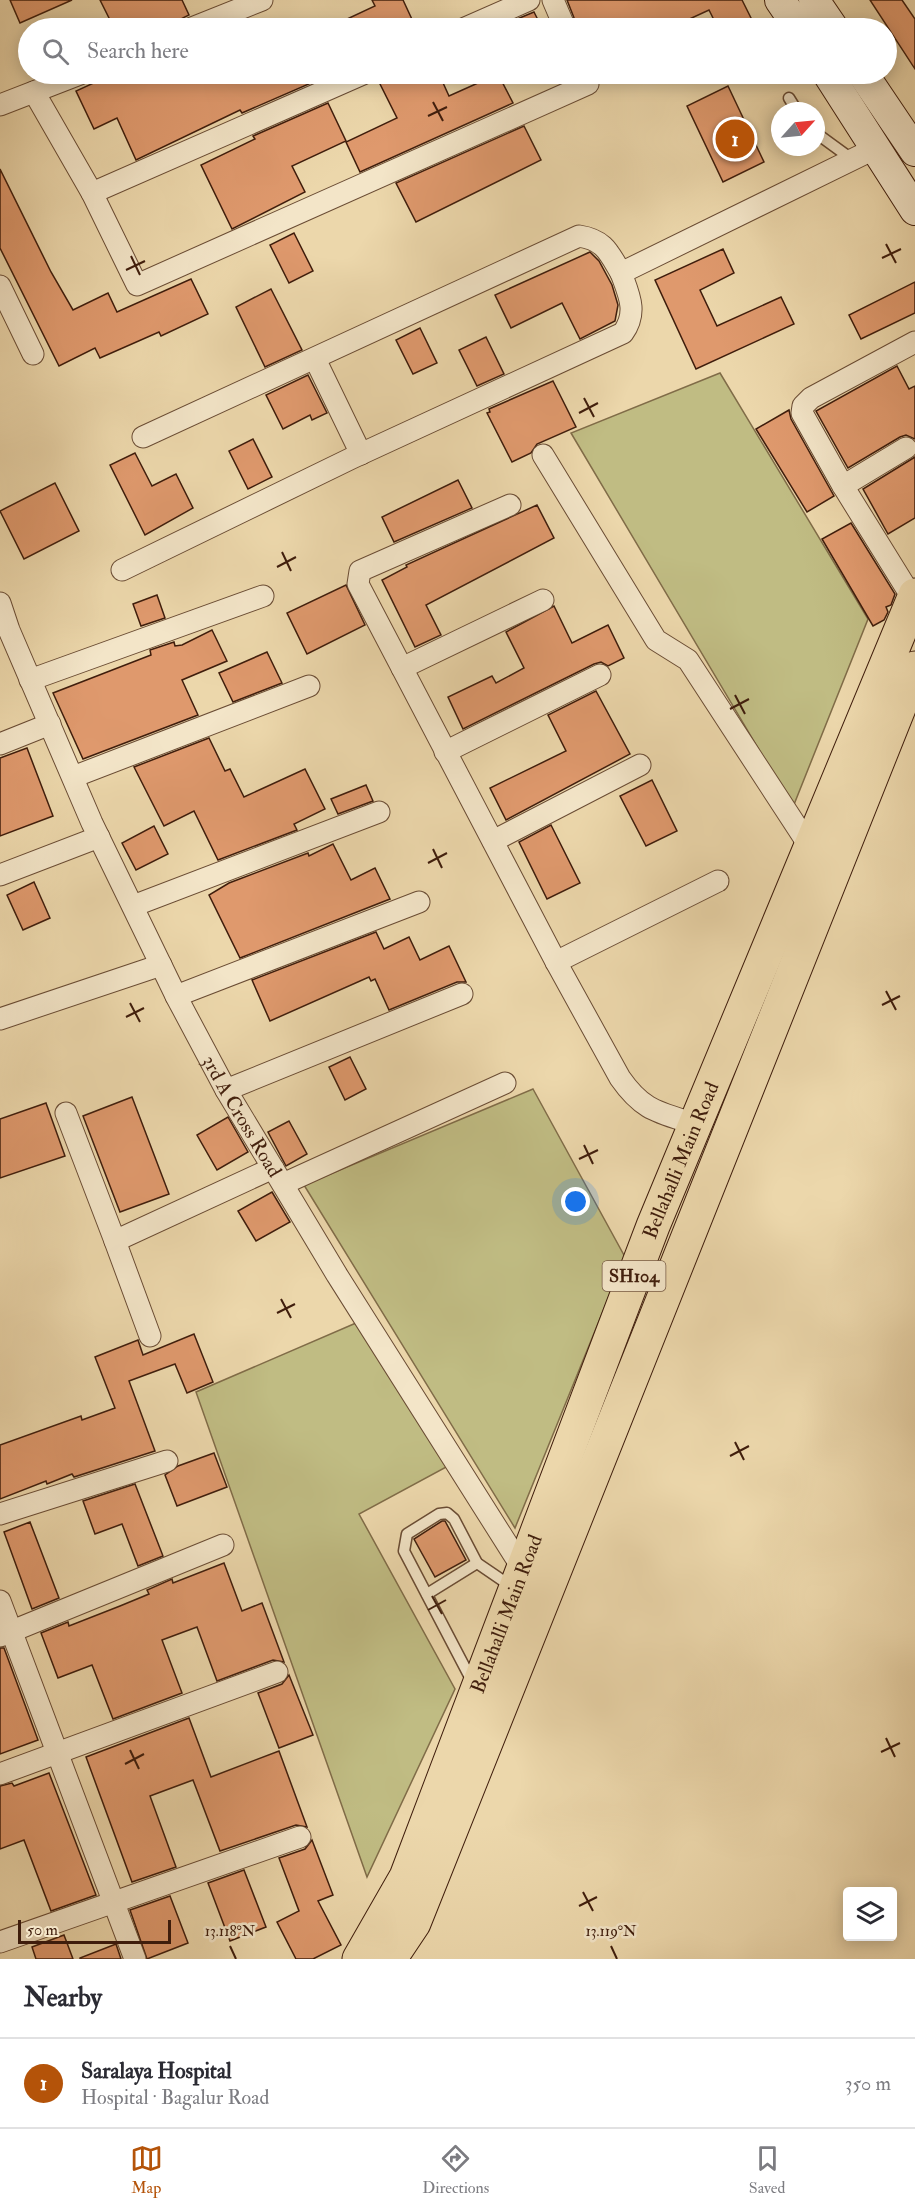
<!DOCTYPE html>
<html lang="en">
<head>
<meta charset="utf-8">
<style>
  :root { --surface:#fff; --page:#f7f7f7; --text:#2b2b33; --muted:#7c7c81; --line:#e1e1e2; --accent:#b45309 }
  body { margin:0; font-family:"IM FELL Double Pica",serif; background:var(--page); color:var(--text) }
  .controls { position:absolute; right:18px; bottom:18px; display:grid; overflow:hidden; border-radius:6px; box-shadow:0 3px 15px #0003 }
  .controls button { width:54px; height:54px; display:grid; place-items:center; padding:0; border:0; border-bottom:2px solid var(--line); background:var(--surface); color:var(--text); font:30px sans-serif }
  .compass { position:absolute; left:771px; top:102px; width:54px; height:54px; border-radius:50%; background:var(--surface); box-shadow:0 3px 15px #0003; rotate:63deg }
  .scale { position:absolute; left:18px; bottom:15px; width:153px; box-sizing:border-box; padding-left:6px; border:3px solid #3f1d0c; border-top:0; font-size:16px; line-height:21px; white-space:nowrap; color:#3f1d0c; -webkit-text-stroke:4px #f3e5c8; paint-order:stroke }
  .you { position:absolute; left:576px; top:1202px; width:21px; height:21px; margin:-15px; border:4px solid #fff; border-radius:50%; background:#1a73e8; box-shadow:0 0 0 9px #1a73e833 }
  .badge { display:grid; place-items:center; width:39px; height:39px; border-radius:50%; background:var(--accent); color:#fff; font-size:20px; font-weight:700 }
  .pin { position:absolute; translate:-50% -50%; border:3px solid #fff; box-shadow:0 2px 6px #0006 }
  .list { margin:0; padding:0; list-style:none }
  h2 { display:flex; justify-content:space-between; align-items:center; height:78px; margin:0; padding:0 24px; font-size:26px }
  h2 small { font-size:20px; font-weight:400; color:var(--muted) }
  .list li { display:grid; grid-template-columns:39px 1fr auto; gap:18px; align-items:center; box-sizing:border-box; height:90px; padding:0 24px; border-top:2px solid var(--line) }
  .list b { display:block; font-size:22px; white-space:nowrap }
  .list p { margin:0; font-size:20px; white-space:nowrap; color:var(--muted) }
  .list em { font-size:20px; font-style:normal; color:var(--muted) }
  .icon { flex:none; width:33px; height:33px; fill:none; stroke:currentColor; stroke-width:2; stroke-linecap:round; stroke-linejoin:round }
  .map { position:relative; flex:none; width:915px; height:1959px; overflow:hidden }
  .search { position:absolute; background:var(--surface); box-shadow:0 3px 15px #0003; left:18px; right:18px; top:18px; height:66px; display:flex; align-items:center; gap:15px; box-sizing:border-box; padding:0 21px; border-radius:33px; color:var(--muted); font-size:22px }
  .sheet { height:168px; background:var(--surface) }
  nav { display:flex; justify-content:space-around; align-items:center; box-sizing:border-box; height:84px; border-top:2px solid var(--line); background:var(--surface); font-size:16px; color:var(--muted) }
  nav a { display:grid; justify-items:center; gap:3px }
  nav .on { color:var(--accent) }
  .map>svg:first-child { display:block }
</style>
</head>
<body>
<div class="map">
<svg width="915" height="1959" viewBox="0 0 915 1959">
  <rect width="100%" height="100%" fill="#ecd7ab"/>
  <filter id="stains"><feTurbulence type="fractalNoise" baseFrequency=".00333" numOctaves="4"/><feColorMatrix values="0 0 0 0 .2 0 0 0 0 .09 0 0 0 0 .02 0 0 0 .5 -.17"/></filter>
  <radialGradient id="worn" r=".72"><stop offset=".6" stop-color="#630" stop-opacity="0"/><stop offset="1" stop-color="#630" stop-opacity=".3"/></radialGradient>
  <g fill="#c0bc83" stroke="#806c48" stroke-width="1.5">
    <polygon points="720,373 868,619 793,807 571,433"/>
    <polygon points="533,1089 625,1257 515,1528 304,1185"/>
    <polygon points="356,1323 450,1465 359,1514 455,1689 367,1877 196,1392"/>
  </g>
  <g fill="#df996d" stroke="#3f1d0c" stroke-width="1.5">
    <polygon points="10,0 72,0 20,23"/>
    <polygon points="100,0 182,0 189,15 163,28 114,28"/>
    <polygon points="372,0 403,0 416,28 328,28 375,6"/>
    <polygon points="567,0 742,0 756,28 718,28 709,10 670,28 654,28 650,19 630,28 578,28"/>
    <polygon points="870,0 902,0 915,19 915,69"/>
    <polygon points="534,12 542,28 512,28 510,22"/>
    <polygon points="113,74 314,74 318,80 242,113 240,110 136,160 117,118 94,129 76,91"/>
    <polygon points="375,74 439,74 449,96 498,74 513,103 360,172 346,142 397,118"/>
    <polygon points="728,86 764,162 723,182 687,106"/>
    <polygon points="328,103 346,141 292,166 305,192 232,229 201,165 255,139 253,136"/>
    <polygon points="524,126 541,160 416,222 396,183"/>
    <polygon points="0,169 51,272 73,310 108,293 117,312 191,279 208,314 161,336 159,332 100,358 95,348 59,366 0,248"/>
    <polygon points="294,233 313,271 289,283 270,245"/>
    <polygon points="723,249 734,273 700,290 717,326 781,297 794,324 696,369 655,280"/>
    <polygon points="590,252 599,261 612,285 618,305 615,321 580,339 562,303 511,328 495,295"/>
    <polygon points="915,282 915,313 861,339 849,315"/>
    <polygon points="271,289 302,350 265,367 236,307"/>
    <polygon points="420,328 437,363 413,374 396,340"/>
    <polygon points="486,337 504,374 477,386 459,350"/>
    <polygon points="897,366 909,389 915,386 915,439 906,435 900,437 848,468 816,411"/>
    <polygon points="308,375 327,413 312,420 310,415 283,429 266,395"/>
    <polygon points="553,381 576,427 537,444 531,453 512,462 487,413 490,412 489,409"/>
    <polygon points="789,410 791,419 834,496 807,512 756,429"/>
    <polygon points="253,439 272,477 248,489 229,451"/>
    <polygon points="135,453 152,486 176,474 193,508 145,535 110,465"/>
    <polygon points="915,457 915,518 888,534 863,489"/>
    <polygon points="458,480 472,508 394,542 382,517"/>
    <polygon points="55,483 79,531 24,559 0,511"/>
    <polygon points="537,505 554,538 426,605 441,635 415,647 382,580 407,567 406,565"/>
    <polygon points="851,523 895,594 891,605 886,607 888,612 884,620 873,626 822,539"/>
    <polygon points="346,585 365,625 307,654 287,613"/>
    <polygon points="157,595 165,618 141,626 133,604"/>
    <polygon points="554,606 572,643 608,625 624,658 608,666 601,662 594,664 463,729 448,697 492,676 496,683 524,668 506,632"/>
    <polygon points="212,630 227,661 182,680 198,715 83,759 53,693 151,655 150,650 174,642 175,646 182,645"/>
    <polygon points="267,652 282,683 233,702 219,673"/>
    <polygon points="596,691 630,754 506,820 490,788 566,751 548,715"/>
    <polygon points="209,738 225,771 230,769 244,797 305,769 325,809 294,824 297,830 218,860 194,811 164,826 134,767"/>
    <polygon points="27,748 53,816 0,836 0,758"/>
    <polygon points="652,780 677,831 646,846 620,796"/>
    <polygon points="366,785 373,801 338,814 331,799"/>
    <polygon points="551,825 580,883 547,899 519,842"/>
    <polygon points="154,826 168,854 136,870 122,843"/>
    <polygon points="333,844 351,880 375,868 390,899 240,958 209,895 229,883 308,853 309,856"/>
    <polygon points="34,882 50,918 23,930 7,895"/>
    <polygon points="376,932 384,949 409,937 420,960 449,946 466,982 457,982 389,1010 375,979 371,981 369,977 270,1021 252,980"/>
    <polygon points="350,1057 366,1089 345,1100 329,1067"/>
    <polygon points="132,1097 169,1194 120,1212 83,1116"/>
    <polygon points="46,1103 65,1156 0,1178 0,1119"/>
    <polygon points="228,1117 248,1152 217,1170 197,1135"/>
    <polygon points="289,1121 307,1154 286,1166 268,1132"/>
    <polygon points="272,1192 290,1222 256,1241 238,1211"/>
    <polygon points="194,1334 213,1382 187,1393 175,1364 129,1381 155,1451 74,1477 72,1474 47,1484 46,1481 0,1499 0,1445 81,1416 82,1420 115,1408 95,1357 138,1340 143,1355"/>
    <polygon points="214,1453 227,1487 177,1506 165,1475 178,1466"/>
    <polygon points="135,1484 163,1556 138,1566 122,1524 95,1534 83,1501"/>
    <polygon points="442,1521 445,1521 466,1560 435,1577 414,1539"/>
    <polygon points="30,1522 59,1598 32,1609 4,1532"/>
    <polygon points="224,1563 242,1611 262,1603 284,1662 273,1660 217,1681 197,1627 162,1640 182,1693 113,1719 92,1665 58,1678 41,1633 68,1622 69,1626 120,1606 149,1594 147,1590 172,1579 173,1583"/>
    <polygon points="0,1648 4,1648 38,1740 0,1754"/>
    <polygon points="289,1675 313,1735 279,1748 258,1693 282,1684"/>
    <polygon points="189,1718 211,1777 279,1751 307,1827 296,1825 220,1851 193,1780 150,1796 176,1867 132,1882 86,1757"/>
    <polygon points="49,1773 96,1895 51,1911 24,1840 0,1849 0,1786 12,1783 14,1786"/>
    <polygon points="312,1840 333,1895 318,1901 341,1945 313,1959 296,1959 277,1922 299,1911 279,1858 305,1849"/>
    <polygon points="244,1870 266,1927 230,1941 208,1883"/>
    <polygon points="170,1896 188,1943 147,1959 130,1910"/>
    <polygon points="64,1935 73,1959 36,1959 32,1947"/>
    <polygon points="116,1944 121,1959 80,1959 80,1958"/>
  </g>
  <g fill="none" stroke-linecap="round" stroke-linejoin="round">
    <g stroke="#6a4c34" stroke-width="13">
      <g id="service">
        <polyline points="789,98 797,111"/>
        <polyline points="816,133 853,160"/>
        <polyline points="427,1594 477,1563"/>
        <polyline points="473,1683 404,1551 407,1534 439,1514 447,1513 454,1519 477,1563 512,1587"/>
      </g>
    </g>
    <g stroke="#6a4c34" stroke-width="23">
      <g id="minor">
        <polyline points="553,0 565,28"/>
        <polyline points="192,28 262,0"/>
        <polyline points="465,28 529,0"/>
        <polyline points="34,92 92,193 363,74"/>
        <polyline points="0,105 80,74"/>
        <polyline points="92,193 137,285 588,84 584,74"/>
        <polyline points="0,286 33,354"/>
        <polyline points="315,359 361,454"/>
        <path d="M143,437L579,236C605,240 609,253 621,273L876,148"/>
        <polyline points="543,455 656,640 688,660 810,847"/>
        <polyline points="843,486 906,448"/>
        <path d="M510,505L360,571L358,584L556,962L620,1078C643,1111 658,1112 695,1124"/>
        <path d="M122,570L352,458L623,333C638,312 629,295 621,273"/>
        <polyline points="913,599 843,486 802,413 803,406 811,398 915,342"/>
        <path id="s1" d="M0,603L9,630L92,823L176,996L226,1090L337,1275L526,1574"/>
        <polyline points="402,668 543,600"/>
        <polyline points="30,680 263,596"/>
        <polyline points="0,744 50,724"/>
        <polyline points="445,752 600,675"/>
        <polyline points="73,777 309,686"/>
        <polyline points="493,841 640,765"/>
        <polyline points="0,875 99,837"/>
        <polyline points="133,906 379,812"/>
        <polyline points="556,962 718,881"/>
        <polyline points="176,996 419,902"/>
        <polyline points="0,1019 161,965"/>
        <polyline points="226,1090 462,994"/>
        <polyline points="66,1113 115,1241 273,1168"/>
        <polyline points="283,1184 505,1083"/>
        <polyline points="115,1241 150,1336"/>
        <polyline points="0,1514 167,1461"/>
        <polyline points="0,1601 135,1959"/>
        <polyline points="0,1636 223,1545"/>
        <polyline points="0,1774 277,1672"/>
        <polyline points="0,1942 300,1837"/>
      </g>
    </g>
    <g stroke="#3f1d0c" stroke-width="32">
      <g id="secondary">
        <polyline points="780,0 799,28"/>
        <polyline points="814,0 833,28"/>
        <polyline points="828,74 915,210"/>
        <polyline points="863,74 915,151"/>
      </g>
    </g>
    <g stroke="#3f1d0c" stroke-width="35">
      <g id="primary">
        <path id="s2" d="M359,1959L406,1877L653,1226L915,595"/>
        <polyline points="390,1959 414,1923 915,668"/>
      </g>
    </g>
    <use href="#service" stroke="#f3e5c8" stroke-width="10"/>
    <use href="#minor" stroke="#f3e5c8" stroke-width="21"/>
    <use href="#secondary" stroke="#f3e5c8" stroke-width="30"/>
    <use href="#primary" stroke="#ecd7ab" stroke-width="33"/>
  </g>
  <path fill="none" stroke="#3f1d0c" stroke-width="2" d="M433,102L443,121M428,116L447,107M886,244L896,263M131,256L140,275M882,258L901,249M126,270L145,261M584,398L594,417M579,413L598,403M282,552L291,571M277,567L296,557M735,695L745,714M730,709L749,699M433,849L442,868M428,863L447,853M886,991L896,1010M130,1003L140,1022M882,1005L900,996M126,1017L144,1008M584,1145L593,1164M579,1159L598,1150M281,1299L291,1318M277,1313L295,1304M735,1442L744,1460M730,1456L749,1446M432,1596L442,1614M428,1610L446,1600M886,1738L895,1757M130,1750L139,1769M881,1752L900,1743M125,1764L144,1754M583,1892L593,1911M579,1906L597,1897M230,1946L236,1959M611,1946L617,1959"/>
  <g text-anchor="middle" stroke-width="5" stroke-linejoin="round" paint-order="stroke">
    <rect fill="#f3e5c8" stroke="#755944" stroke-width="1.5" x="602.5" y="1261" width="63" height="30" rx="4.5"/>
    <g font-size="18" font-weight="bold" fill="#3f1d0c">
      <text x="634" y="1282">SH104</text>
    </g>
    <g font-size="20" fill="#3f1d0c" stroke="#f3e5c8">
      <text dy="7" stroke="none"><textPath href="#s1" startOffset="568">3rd A Cross Road</textPath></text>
      <text dy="7" stroke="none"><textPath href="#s2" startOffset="862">Bellahalli Main Road</textPath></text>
      <text dy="7" stroke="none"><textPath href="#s2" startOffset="376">Bellahalli Main Road</textPath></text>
    </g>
  </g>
  <g font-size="15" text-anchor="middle" fill="#3f1d0c" stroke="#f3e5c8" stroke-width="5" stroke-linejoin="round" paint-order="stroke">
    <text x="230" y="1936">13.118°N</text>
    <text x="611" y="1936">13.119°N</text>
  </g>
  <rect width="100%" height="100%" filter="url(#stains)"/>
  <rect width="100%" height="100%" fill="url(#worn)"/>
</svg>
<div class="controls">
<button><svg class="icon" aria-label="layers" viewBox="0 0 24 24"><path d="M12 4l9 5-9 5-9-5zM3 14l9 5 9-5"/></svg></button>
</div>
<svg class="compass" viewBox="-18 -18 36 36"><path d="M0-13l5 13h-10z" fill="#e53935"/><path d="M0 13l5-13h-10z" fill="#7c7c81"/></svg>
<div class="scale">50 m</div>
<div class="you"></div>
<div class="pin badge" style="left:735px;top:139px">1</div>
<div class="search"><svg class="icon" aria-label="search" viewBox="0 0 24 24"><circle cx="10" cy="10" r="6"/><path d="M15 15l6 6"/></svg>Search here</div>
</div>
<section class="sheet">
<h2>Nearby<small></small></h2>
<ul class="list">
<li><span class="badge">1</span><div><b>Saralaya Hospital</b><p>Hospital · Bagalur Road</p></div><em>350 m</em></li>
</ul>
</section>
<nav>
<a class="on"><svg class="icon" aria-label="map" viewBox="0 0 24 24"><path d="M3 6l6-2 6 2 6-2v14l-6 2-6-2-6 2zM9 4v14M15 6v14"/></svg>Map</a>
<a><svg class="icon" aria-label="directions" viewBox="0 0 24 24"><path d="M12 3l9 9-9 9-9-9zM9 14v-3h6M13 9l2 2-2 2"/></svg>Directions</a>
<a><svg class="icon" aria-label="saved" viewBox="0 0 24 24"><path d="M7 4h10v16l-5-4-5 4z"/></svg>Saved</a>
</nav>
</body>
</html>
